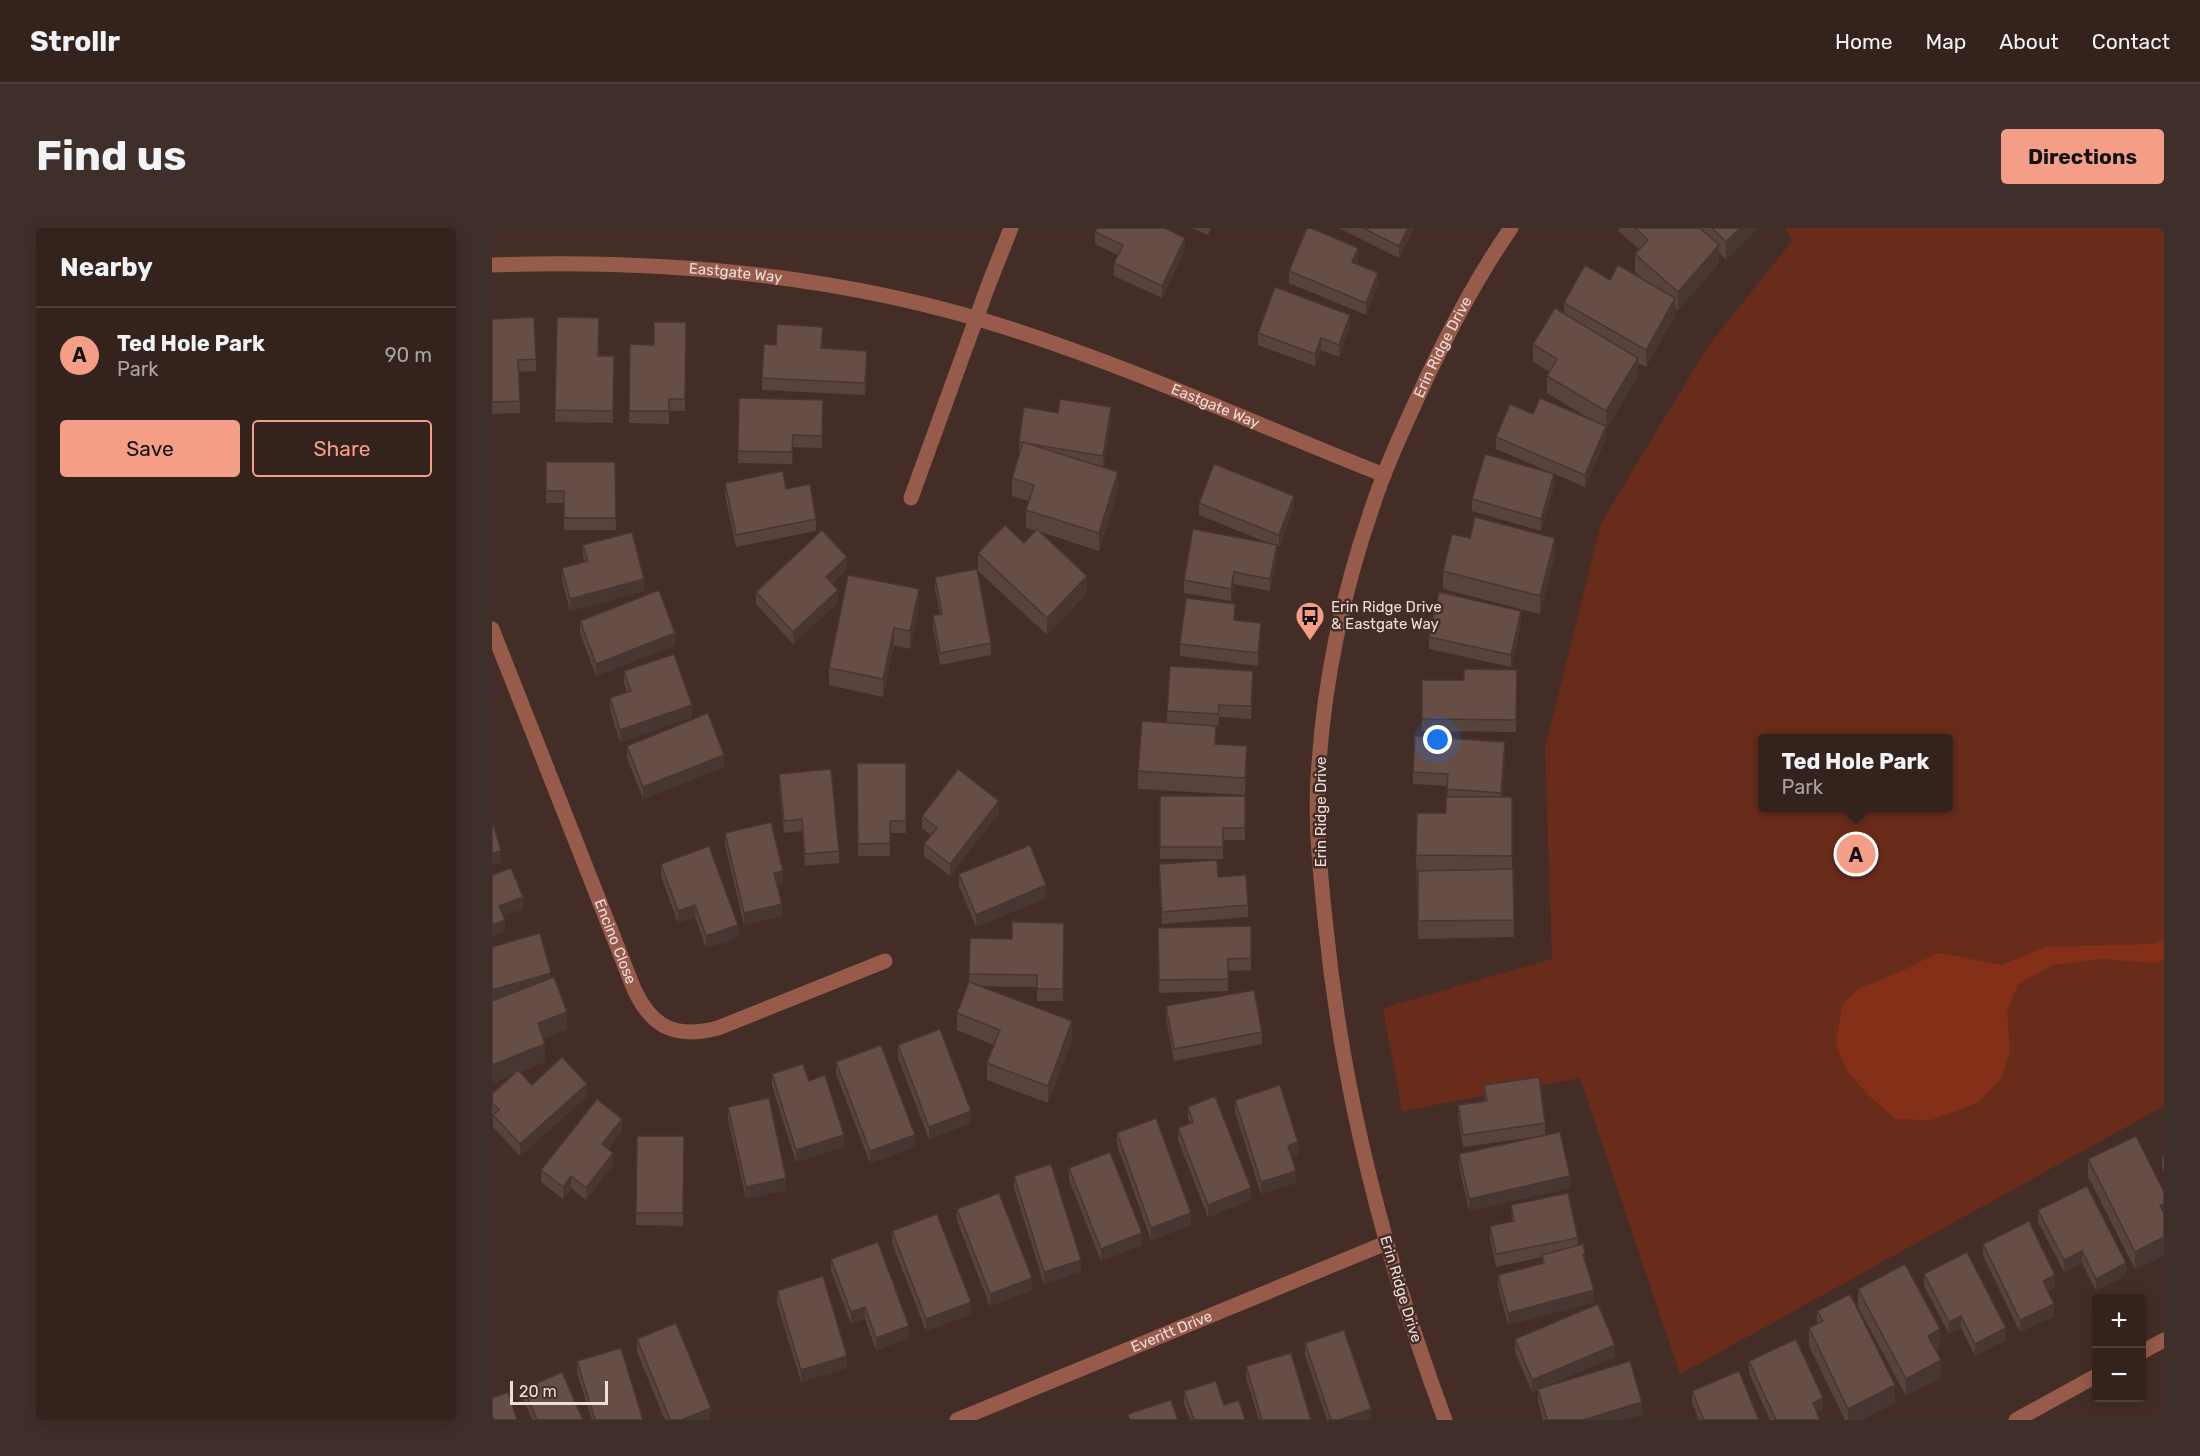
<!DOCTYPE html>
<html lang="en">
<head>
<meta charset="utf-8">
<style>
  :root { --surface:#34221d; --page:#3f2f2a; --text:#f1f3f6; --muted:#a9a4a4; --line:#4e3f3b; --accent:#f49e87 }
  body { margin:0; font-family:Rubik,sans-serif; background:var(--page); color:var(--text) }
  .controls { position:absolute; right:18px; bottom:18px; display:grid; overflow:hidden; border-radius:6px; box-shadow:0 3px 15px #0003 }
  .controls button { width:54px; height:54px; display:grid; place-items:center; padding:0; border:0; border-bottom:2px solid var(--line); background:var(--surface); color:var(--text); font:30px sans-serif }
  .scale { position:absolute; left:18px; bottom:15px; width:98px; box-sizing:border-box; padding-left:6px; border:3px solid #eededa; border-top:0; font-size:16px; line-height:21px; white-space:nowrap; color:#eededa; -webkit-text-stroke:4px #452d27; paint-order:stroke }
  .you { position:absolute; left:946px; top:512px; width:21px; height:21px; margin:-15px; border:4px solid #fff; border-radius:50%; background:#1a73e8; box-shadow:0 0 0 9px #1a73e833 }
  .badge { display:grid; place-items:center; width:39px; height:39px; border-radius:50%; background:var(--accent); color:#111; font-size:20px; font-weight:700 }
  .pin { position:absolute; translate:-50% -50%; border:3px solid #fff; box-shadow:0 2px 6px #0006 }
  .popup { position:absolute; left:1266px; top:506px; width:195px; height:78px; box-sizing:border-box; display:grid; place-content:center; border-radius:6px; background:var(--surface); filter:drop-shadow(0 2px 4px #0005); font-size:20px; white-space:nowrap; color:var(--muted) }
  .popup b { font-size:22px; color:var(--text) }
  .popup::after { content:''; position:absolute; left:50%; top:100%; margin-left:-12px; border:12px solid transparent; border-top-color:var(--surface) }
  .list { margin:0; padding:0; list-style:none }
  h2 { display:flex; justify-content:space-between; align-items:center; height:78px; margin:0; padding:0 24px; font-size:26px }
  h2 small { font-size:20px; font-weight:400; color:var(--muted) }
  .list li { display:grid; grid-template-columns:39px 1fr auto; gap:18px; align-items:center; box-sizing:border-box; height:96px; padding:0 24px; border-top:2px solid var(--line) }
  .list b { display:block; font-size:22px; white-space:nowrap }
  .list p { margin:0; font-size:20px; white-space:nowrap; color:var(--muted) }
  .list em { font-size:20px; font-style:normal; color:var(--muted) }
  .actions { display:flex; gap:12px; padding:18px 24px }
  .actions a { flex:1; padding:14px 0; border:2px solid var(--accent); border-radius:6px; text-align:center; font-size:21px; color:var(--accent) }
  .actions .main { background:var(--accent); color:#111 }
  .map { position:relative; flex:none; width:1672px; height:1192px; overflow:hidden; border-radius:6px }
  header { display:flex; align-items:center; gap:36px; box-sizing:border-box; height:84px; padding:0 30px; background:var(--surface); border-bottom:2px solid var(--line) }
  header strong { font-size:28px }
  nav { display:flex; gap:33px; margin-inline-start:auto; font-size:21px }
  .intro { display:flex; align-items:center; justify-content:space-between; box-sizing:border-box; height:144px; padding:0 36px }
  h1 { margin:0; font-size:42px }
  .button { padding:15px 27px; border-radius:6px; background:var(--accent); color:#111; font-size:21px; font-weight:700 }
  main { display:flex; gap:36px; padding:0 36px }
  aside { flex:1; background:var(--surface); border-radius:6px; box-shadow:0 3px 15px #0003 }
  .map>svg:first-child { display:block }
</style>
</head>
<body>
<header>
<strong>Strollr</strong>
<nav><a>Home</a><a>Map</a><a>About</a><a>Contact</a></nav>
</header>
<div class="intro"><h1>Find us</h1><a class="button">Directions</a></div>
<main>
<aside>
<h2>Nearby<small></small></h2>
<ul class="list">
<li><span class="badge">A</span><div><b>Ted Hole Park</b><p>Park</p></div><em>90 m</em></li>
</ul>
<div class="actions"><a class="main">Save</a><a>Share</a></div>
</aside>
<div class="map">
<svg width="1672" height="1192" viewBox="0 0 1672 1192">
  <rect width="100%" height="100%" fill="#452d27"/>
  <path fill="#692c1b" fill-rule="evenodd" d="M1292,0H1672V878L1188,1146L1088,850L910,883L891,780L1060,731L1053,520L1109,295L1217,117L1301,12ZM1271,510H1457V580H1271Z"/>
  <polygon fill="#843019" points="1672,711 1672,732 1662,735 1611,731 1561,737 1526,756 1515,783 1518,823 1510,849 1487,874 1439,892 1404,891 1378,869 1355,843 1344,816 1350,777 1365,762 1414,741 1446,725 1510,737 1553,719 1662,716"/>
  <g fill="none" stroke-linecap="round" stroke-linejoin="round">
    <g stroke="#965b4b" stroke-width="15">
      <path id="s1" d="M0,37C175,31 352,47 519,101C646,142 768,198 892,247"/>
      <polyline points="419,270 496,58 519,0"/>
      <path id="s2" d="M0,401L142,761C160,800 184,811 226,800L393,733"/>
      <polyline points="1650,1124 1672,1112"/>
      <polyline points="1524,1192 1604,1148"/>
    </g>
    <g stroke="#965b4b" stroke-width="15">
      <path id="s3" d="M465,1192L894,1015"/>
      <path id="s4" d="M953,1192C894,1034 851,868 834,700C829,652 823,598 826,550C831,458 850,367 880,280C895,234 916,191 936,147C960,97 987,46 1019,0"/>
    </g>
  </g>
  <g fill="#58423c">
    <polygon points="699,0 719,0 716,7"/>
    <polygon points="847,0 922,0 907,30"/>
    <polygon points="1127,0 1266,0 1234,32 1227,25 1227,35 1186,82 1183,80 1183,87 1154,139 1146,135 1146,148 1114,201 1114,210 1093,259 1004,221 1004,209 1041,186 1098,191 1055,165 1055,148 1058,144 1041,134 1041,116 1072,86 1072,75 1118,52 1150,50 1143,44 1143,26 1147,21 1127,4"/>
    <polygon points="603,4 693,22 670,70 622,48 622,35 626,27 603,16"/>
    <polygon points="866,32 865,35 886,57 874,87 797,55 797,43"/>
    <polygon points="65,89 106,128 122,128 121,195 63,194"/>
    <polygon points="0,91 44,131 44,143 27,144 28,185 0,186"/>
    <polygon points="194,94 193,183 177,183 177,196 137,195 138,116 162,117"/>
    <polygon points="858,99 847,129 829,122 823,138 766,117 766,105"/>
    <polygon points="331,111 330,121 375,135 373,167 270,162 270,150 284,117"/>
    <polygon points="247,170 331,172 330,220 301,219 300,236 246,235"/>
    <polygon points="566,185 619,191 611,240 626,262 607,323 549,304 595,365 555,407 486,343 486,325 532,315 544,303 534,300 534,282 537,273 520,268 520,250 527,226 527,214"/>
    <polygon points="54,234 123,234 124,302 72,302 72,275 54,275"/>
    <polygon points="233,255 294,261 324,291 324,303 244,319 233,267"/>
    <polygon points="1062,258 1049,303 980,283 980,271"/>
    <polygon points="707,275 802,280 787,319 785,318 785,329 778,363 742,356 739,373 692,365 692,352 779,316 707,287"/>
    <polygon points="978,310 1063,327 1048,386 951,361 951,343"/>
    <polygon points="91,317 152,363 78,383 70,352 70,340 93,334 91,329"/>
    <polygon points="355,341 340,356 346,374 301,416 264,376 264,364"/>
    <polygon points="443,349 499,415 499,427 448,437 441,399 441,387 448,386 443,361"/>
    <polygon points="427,379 418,421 402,417 391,469 337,457 337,440"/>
    <polygon points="743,392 769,407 766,438 688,428 688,416"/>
    <polygon points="88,393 183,417 104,448 88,405"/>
    <polygon points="1029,395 1019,439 937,421 937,409"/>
    <polygon points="1025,442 1024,504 930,503 930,452 972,452"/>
    <polygon points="132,443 200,489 128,514 118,482 118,470 135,464 132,455"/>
    <polygon points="761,455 759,491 727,489 726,498 724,498 724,516 755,535 753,567 646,561 646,543 675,495 675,483"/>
    <polygon points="135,518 232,539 151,571 135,530"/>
    <polygon points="1013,526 1010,569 1020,569 1020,641 1021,641 1022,709 926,711 924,627 954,585 956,558 921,556 921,544"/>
    <polygon points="365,535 414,535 414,605 398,605 398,628 366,628"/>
    <polygon points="287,546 347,623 347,635 313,638 310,603 292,605 287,558"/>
    <polygon points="668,568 753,568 753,612 731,612 731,631 668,631"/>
    <polygon points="507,585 458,648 432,628 432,616 439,607 430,600 430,588"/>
    <polygon points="233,605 291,655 285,657 290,688 252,697 233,617"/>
    <polygon points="169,636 246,709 214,720 203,689 186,695 169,648"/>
    <polygon points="667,636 726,649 756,677 756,689 670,696 667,649"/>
    <polygon points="467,646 554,670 484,699 467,658"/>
    <polygon points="572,695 571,773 545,773 545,759 487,758 580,811 556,875 495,852 495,835 502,817 465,802 465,785 477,754 478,710 520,711"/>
    <polygon points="759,698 759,742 736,743 736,763 667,765 666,700"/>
    <polygon points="59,750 75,801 51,811 53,834 28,844 40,857 95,868 28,928 1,899 1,888 0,887 0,866 22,846 0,855"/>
    <polygon points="674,778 770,804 770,816 682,833 674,790"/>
    <polygon points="406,817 479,895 437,911 406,830"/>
    <polygon points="344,834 423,919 378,935 344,846"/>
    <polygon points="280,846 317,853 352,919 304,934 280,858"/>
    <polygon points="992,857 1053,895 1053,907 1078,960 977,983 967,938 967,926 1047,908 971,919 966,889 966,877 993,873"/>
    <polygon points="743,872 806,926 800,929 804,955 769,966 743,884"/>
    <polygon points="236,879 294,962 254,971 236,891"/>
    <polygon points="696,879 759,972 716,989 686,912 686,900 698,895 696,891"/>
    <polygon points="130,903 116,921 121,937 94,972 79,960 71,971 49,954 49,942"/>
    <polygon points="625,905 699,997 659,1012 625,917"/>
    <polygon points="145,908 192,908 191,998 144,997"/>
    <polygon points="1672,927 1672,944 1670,940 1670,928"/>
    <polygon points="1596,931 1672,964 1672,1027 1643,1041 1596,949"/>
    <polygon points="577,940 650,1017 609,1033 577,952"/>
    <polygon points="522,948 589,1044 552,1056 522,960"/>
    <polygon points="1019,977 1086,1010 1086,1017 1093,1025 1093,1031 1102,1074 1016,1097 1006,1059 1006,1047 1050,1035 1050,1029 1004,1039 998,1010 998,998 1020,993"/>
    <polygon points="465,981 540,1062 498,1078 465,993"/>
    <polygon points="1546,982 1634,1047 1604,1063 1590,1035 1572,1044 1546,994"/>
    <polygon points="400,1003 479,1086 434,1103 400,1015"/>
    <polygon points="1491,1016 1563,1059 1556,1063 1562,1088 1528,1104 1491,1028"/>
    <polygon points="339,1031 417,1110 384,1122 373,1091 359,1096 339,1043"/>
    <polygon points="1432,1046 1514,1112 1483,1128 1469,1100 1457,1106 1432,1058"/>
    <polygon points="1366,1061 1448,1119 1444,1122 1449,1149 1414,1168 1366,1079"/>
    <polygon points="285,1063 355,1140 309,1154 285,1075"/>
    <polygon points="1325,1083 1403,1175 1369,1192 1353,1192 1317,1118 1317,1100 1325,1096"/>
    <polygon points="145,1111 219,1192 173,1192 145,1124"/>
    <polygon points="1023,1111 1123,1129 1054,1158 1150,1187 1132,1192 1051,1192 1046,1173 1046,1162 1040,1164 1023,1124"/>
    <polygon points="813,1115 879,1192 835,1192 813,1127"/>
    <polygon points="85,1133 151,1192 100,1192 85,1145"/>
    <polygon points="1257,1133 1331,1182 1325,1185 1328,1192 1278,1192 1257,1145"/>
    <polygon points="754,1138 819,1192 767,1192 754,1150"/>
    <polygon points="32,1161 91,1192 40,1192 32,1173"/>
    <polygon points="692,1163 732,1177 753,1192 698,1192 692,1176"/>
    <polygon points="1200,1163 1267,1192 1207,1192 1200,1175"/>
  </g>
  <g fill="#473631">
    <polygon points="916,0 922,0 907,30 907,18"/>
    <polygon points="1248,0 1266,0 1234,32 1234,14"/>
    <polygon points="693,10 693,22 670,70 670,58"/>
    <polygon points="1227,17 1227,35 1186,82 1186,64"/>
    <polygon points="866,20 866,32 860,46 860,34"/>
    <polygon points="886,45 886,57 874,87 874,75"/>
    <polygon points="1183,70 1183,87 1154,139 1154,122"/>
    <polygon points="858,87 858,99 847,129 847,117"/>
    <polygon points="829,110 829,122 823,138 823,126"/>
    <polygon points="1146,130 1146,148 1114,201 1114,183"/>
    <polygon points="619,179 619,191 611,240 611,228"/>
    <polygon points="1114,198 1114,210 1093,259 1093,247"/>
    <polygon points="626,244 626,262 607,323 607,305"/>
    <polygon points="1062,246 1062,258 1049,303 1049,291"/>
    <polygon points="802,268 802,280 787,319 787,307"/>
    <polygon points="1063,310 1063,327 1048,386 1048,368"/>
    <polygon points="785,317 785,329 778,363 778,351"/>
    <polygon points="355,329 355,341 334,361 334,349"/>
    <polygon points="742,344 742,356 739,373 739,361"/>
    <polygon points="595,348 595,365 555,407 555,390"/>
    <polygon points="152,351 152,363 78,383 78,371"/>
    <polygon points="427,361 427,379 418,421 418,403"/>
    <polygon points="346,362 346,374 301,416 301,404"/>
    <polygon points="1029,383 1029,395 1019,439 1019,427"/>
    <polygon points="769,395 769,407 766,438 766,425"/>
    <polygon points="402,400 402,417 391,469 391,451"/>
    <polygon points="183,405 183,417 104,448 104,436"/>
    <polygon points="761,443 761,455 759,491 759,478"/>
    <polygon points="200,477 200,489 128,514 128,502"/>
    <polygon points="1013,514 1013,526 1009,577 1009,565"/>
    <polygon points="755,518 755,535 753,567 753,550"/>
    <polygon points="232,527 232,539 151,571 151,559"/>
    <polygon points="507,573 507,585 458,648 458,636"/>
    <polygon points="9,623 9,635 0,637 0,625"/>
    <polygon points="291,643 291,655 282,657 282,645"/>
    <polygon points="554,657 554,670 484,699 484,687"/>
    <polygon points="31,669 31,681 7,690 7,678"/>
    <polygon points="290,676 290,688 252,697 252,685"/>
    <polygon points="203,677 203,689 186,695 186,683"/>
    <polygon points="13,692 13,704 0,709 0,697"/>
    <polygon points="246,697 246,709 214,720 214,708"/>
    <polygon points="59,745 59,757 0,774 0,762"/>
    <polygon points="75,784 75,801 46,813 46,795"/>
    <polygon points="580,793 580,811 556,875 556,858"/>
    <polygon points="53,816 53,834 0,855 0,837"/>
    <polygon points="95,856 95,868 28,928 28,916"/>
    <polygon points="479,883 479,895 437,911 437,899"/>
    <polygon points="130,891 130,903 110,928 110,916"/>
    <polygon points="352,907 352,919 304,934 304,922"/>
    <polygon points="423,907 423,919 378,935 378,923"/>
    <polygon points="806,914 806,926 796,930 796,918"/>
    <polygon points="121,925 121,937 94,972 94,960"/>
    <polygon points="804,943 804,955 769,966 769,954"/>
    <polygon points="79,948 79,960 71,971 71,959"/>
    <polygon points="1078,948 1078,960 977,983 977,971"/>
    <polygon points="294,950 294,962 254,971 254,959"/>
    <polygon points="759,960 759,972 716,989 716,977"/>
    <polygon points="1672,976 1672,994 1668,978"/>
    <polygon points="699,985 699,997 659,1012 659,1000"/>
    <polygon points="650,1005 650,1017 609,1033 609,1021"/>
    <polygon points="1672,1009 1672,1027 1643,1041 1643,1024"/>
    <polygon points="1590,1023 1590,1035 1572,1044 1572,1032"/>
    <polygon points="589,1032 589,1044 552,1056 552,1044"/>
    <polygon points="1634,1035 1634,1047 1604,1063 1604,1051"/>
    <polygon points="1563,1047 1563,1059 1551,1065 1551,1053"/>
    <polygon points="540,1050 540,1062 498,1078 498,1066"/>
    <polygon points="1102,1062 1102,1074 1016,1097 1016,1085"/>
    <polygon points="479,1074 479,1086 434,1103 434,1091"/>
    <polygon points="1562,1076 1562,1088 1528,1104 1528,1092"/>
    <polygon points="373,1079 373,1091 359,1096 359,1084"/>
    <polygon points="1469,1088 1469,1100 1457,1106 1457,1094"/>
    <polygon points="417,1098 417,1110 384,1122 384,1110"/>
    <polygon points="1514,1100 1514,1112 1483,1128 1483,1116"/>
    <polygon points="1448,1101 1448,1119 1436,1125 1436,1108"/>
    <polygon points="1123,1117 1123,1129 1040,1164 1040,1152"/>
    <polygon points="355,1128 355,1140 309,1154 309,1142"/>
    <polygon points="1449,1132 1449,1149 1414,1168 1414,1151"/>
    <polygon points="1403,1157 1403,1175 1369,1192 1356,1192 1356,1181"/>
    <polygon points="1331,1170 1331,1182 1321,1187 1321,1175"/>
    <polygon points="1150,1174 1150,1187 1132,1192 1091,1192"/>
    <polygon points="219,1180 218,1192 189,1192"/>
    <polygon points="879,1181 879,1192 847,1192"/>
  </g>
  <g fill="#664d46" stroke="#473631" stroke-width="1.5">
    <polygon points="605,0 673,0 693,10 670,58 622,35 631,17 603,4"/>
    <polygon points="815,0 819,0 866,20 860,34 886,45 874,75 797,43"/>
    <polygon points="871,0 916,0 907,18"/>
    <polygon points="1143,0 1208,0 1227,17 1186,64 1143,26 1156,12"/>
    <polygon points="1220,0 1248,0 1234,14"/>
    <polygon points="1093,37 1118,52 1126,37 1183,70 1154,122 1072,75"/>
    <polygon points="783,59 858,87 847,117 829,110 823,126 766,105"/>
    <polygon points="1063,80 1146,130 1114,183 1055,148 1065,131 1041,116"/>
    <polygon points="42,89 44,131 26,132 28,173 0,174 0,91"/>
    <polygon points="65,89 107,90 106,128 122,128 121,183 63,182"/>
    <polygon points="162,94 194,94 193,171 177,171 177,183 137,183 138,116 162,117"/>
    <polygon points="285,96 331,99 329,120 375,123 373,155 270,150 272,116 284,117"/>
    <polygon points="247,170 331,172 330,208 301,207 300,224 246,223"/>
    <polygon points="1048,170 1114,198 1093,247 1004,209 1018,176 1041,186"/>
    <polygon points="568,171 619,179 611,228 527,214 532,179 566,185"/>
    <polygon points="531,214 626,244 607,305 534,282 542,257 520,250"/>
    <polygon points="993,226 1062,246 1049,291 980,271"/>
    <polygon points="54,234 123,234 124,290 72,290 72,263 54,263"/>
    <polygon points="722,236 802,268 787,307 707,275"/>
    <polygon points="291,243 294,261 318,256 324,291 244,307 233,255"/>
    <polygon points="983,289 1063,310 1048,368 951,343 960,306 978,310"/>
    <polygon points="513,297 532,315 545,301 595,348 555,390 486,325"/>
    <polygon points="701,301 785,317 778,351 742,344 739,361 692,352"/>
    <polygon points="330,302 355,329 334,349 346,362 301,404 264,364"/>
    <polygon points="140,304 152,351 78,371 70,340 96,333 91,317"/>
    <polygon points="485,341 499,415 448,425 441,387 450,386 443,349"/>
    <polygon points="356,347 427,361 418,403 402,400 391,451 337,440"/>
    <polygon points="167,362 183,405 104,436 88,393"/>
    <polygon points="947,364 1029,383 1019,427 937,409"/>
    <polygon points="694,370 743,376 742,392 769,395 766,425 688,416"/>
    <polygon points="182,426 200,477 128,502 118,470 139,463 132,443"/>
    <polygon points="678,438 761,443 759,478 727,477 726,486 675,483"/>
    <polygon points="972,441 1025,442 1024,492 930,491 930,452 972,452"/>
    <polygon points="216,485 232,527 151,559 135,518"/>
    <polygon points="650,493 724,498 723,516 755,518 753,550 646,543"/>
    <polygon points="923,508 1013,514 1009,565 955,561 956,546 921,544"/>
    <polygon points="365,535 414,535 414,593 398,593 398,615 366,616"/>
    <polygon points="339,541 347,623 313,626 310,591 292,593 287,546"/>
    <polygon points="466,541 507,573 458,636 432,616 445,600 430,588"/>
    <polygon points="668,568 753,568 753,600 731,600 731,619 668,619"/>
    <polygon points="954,569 1020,569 1020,628 924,627 925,585 954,585"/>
    <polygon points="0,592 9,623 0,625"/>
    <polygon points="279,594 291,643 282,645 290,676 252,685 233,605"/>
    <polygon points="538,617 554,657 484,687 467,646"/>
    <polygon points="217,618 246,697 214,708 203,677 186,683 169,636"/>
    <polygon points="725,632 726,649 754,647 756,677 670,684 667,636"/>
    <polygon points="19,640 31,669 7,678 13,692 0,697 0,647"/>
    <polygon points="1021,641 1022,692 926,693 926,643"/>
    <polygon points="520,694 572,695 571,761 545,761 545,747 477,746 478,710 520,711"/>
    <polygon points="759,698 759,730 736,731 736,751 667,752 666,700"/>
    <polygon points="48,705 59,745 0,762 0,719"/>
    <polygon points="62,749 75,784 46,795 53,816 0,837 0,773"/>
    <polygon points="477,754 580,793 556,858 495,835 508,802 465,785"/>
    <polygon points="762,762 770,804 682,821 674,778"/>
    <polygon points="448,801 479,883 437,899 406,817"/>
    <polygon points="389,817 423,907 378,923 344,834"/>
    <polygon points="70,829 95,856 28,916 1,887 7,882 0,875 0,866 26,842 40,857"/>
    <polygon points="311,836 317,853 333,847 352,907 304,922 280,846"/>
    <polygon points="1047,849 1053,895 971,907 966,877 995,873 992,857"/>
    <polygon points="788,857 806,914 796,918 804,943 769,954 743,872"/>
    <polygon points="723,868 759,960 716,977 686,900 701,894 696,879"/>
    <polygon points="277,870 294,950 254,959 236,879"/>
    <polygon points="105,871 130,891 110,916 121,925 94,960 79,948 71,959 49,942"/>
    <polygon points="664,890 699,985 659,1000 625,905"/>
    <polygon points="1068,904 1078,948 977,971 967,926"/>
    <polygon points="145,908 192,908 191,985 144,985"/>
    <polygon points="1644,908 1672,964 1672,976 1668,978 1672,985 1672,1009 1643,1024 1596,931"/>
    <polygon points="618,924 650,1005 609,1021 577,940"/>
    <polygon points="559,936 589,1032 552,1044 522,948"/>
    <polygon points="1595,958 1634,1035 1604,1051 1590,1023 1572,1032 1546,982"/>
    <polygon points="507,965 540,1050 498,1066 465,981"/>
    <polygon points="1076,965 1086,1010 1004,1026 998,998 1022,993 1019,977"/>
    <polygon points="445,986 479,1074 434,1091 400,1003"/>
    <polygon points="1537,993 1563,1047 1551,1053 1562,1076 1528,1092 1491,1016"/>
    <polygon points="386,1014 417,1098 384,1110 373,1079 359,1084 339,1031"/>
    <polygon points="1091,1016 1093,1025 1091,1026 1102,1062 1016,1085 1006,1047 1052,1035 1050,1027"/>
    <polygon points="1475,1024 1514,1100 1483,1116 1469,1088 1457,1094 1432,1046"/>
    <polygon points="1413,1036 1448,1101 1436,1108 1449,1132 1414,1151 1366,1061"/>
    <polygon points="331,1048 355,1128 309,1142 285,1063"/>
    <polygon points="1358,1066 1403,1157 1356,1181 1317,1100 1331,1093 1325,1083"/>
    <polygon points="1106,1076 1123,1117 1040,1152 1023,1111"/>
    <polygon points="184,1095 219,1180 189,1192 178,1192 145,1111"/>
    <polygon points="852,1102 879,1181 847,1192 839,1192 813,1115"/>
    <polygon points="1304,1111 1331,1170 1321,1175 1328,1192 1284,1192 1257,1133"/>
    <polygon points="129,1120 151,1192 103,1192 85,1133"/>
    <polygon points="799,1125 819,1192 770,1192 754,1138"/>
    <polygon points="1138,1133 1150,1174 1091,1192 1055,1192 1046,1161"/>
    <polygon points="1247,1143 1267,1192 1212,1192 1200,1163"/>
    <polygon points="70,1144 91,1192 45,1192 32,1161"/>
    <polygon points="724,1153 732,1177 747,1172 753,1192 702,1192 692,1163"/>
    <polygon points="16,1164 25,1192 0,1192 0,1170"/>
    <polygon points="679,1172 686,1192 638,1192 636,1186"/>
  </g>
  <defs>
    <g id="bus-pin" transform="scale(1.5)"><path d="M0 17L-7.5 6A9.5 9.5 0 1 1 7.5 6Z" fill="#f49e87" stroke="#452d27"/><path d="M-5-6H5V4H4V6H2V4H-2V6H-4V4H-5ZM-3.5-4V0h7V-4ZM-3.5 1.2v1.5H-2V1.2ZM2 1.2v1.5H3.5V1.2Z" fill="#111"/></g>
  </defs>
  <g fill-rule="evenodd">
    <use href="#bus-pin" x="818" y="388"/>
  </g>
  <g text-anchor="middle" stroke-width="5" stroke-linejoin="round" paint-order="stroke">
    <g font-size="15" fill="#eededa" stroke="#452d27">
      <text dy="5" stroke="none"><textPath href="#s1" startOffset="244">Eastgate Way</textPath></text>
      <text dy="5" stroke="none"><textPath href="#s4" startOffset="1110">Erin Ridge Drive</textPath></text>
      <text dy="5" stroke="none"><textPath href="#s1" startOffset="744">Eastgate Way</textPath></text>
      <text transform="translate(829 584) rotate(-90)" y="5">Erin Ridge Drive</text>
      <text dy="5" stroke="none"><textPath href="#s2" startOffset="336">Encino Close</textPath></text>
      <text transform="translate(909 1061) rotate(73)" y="5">Erin Ridge Drive</text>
      <text dy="5" stroke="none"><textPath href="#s3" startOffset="232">Everitt Drive</textPath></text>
    </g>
    <g font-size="15" fill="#eededa" stroke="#452d27" text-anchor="start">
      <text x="839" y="384">Erin Ridge Drive<tspan x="839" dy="17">&amp; Eastgate Way</tspan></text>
    </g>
  </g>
</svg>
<div class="controls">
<button>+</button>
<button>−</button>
</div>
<div class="scale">20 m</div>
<div class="you"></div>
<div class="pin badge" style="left:1364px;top:626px">A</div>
<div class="popup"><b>Ted Hole Park</b>Park</div>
</div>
</main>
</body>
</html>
